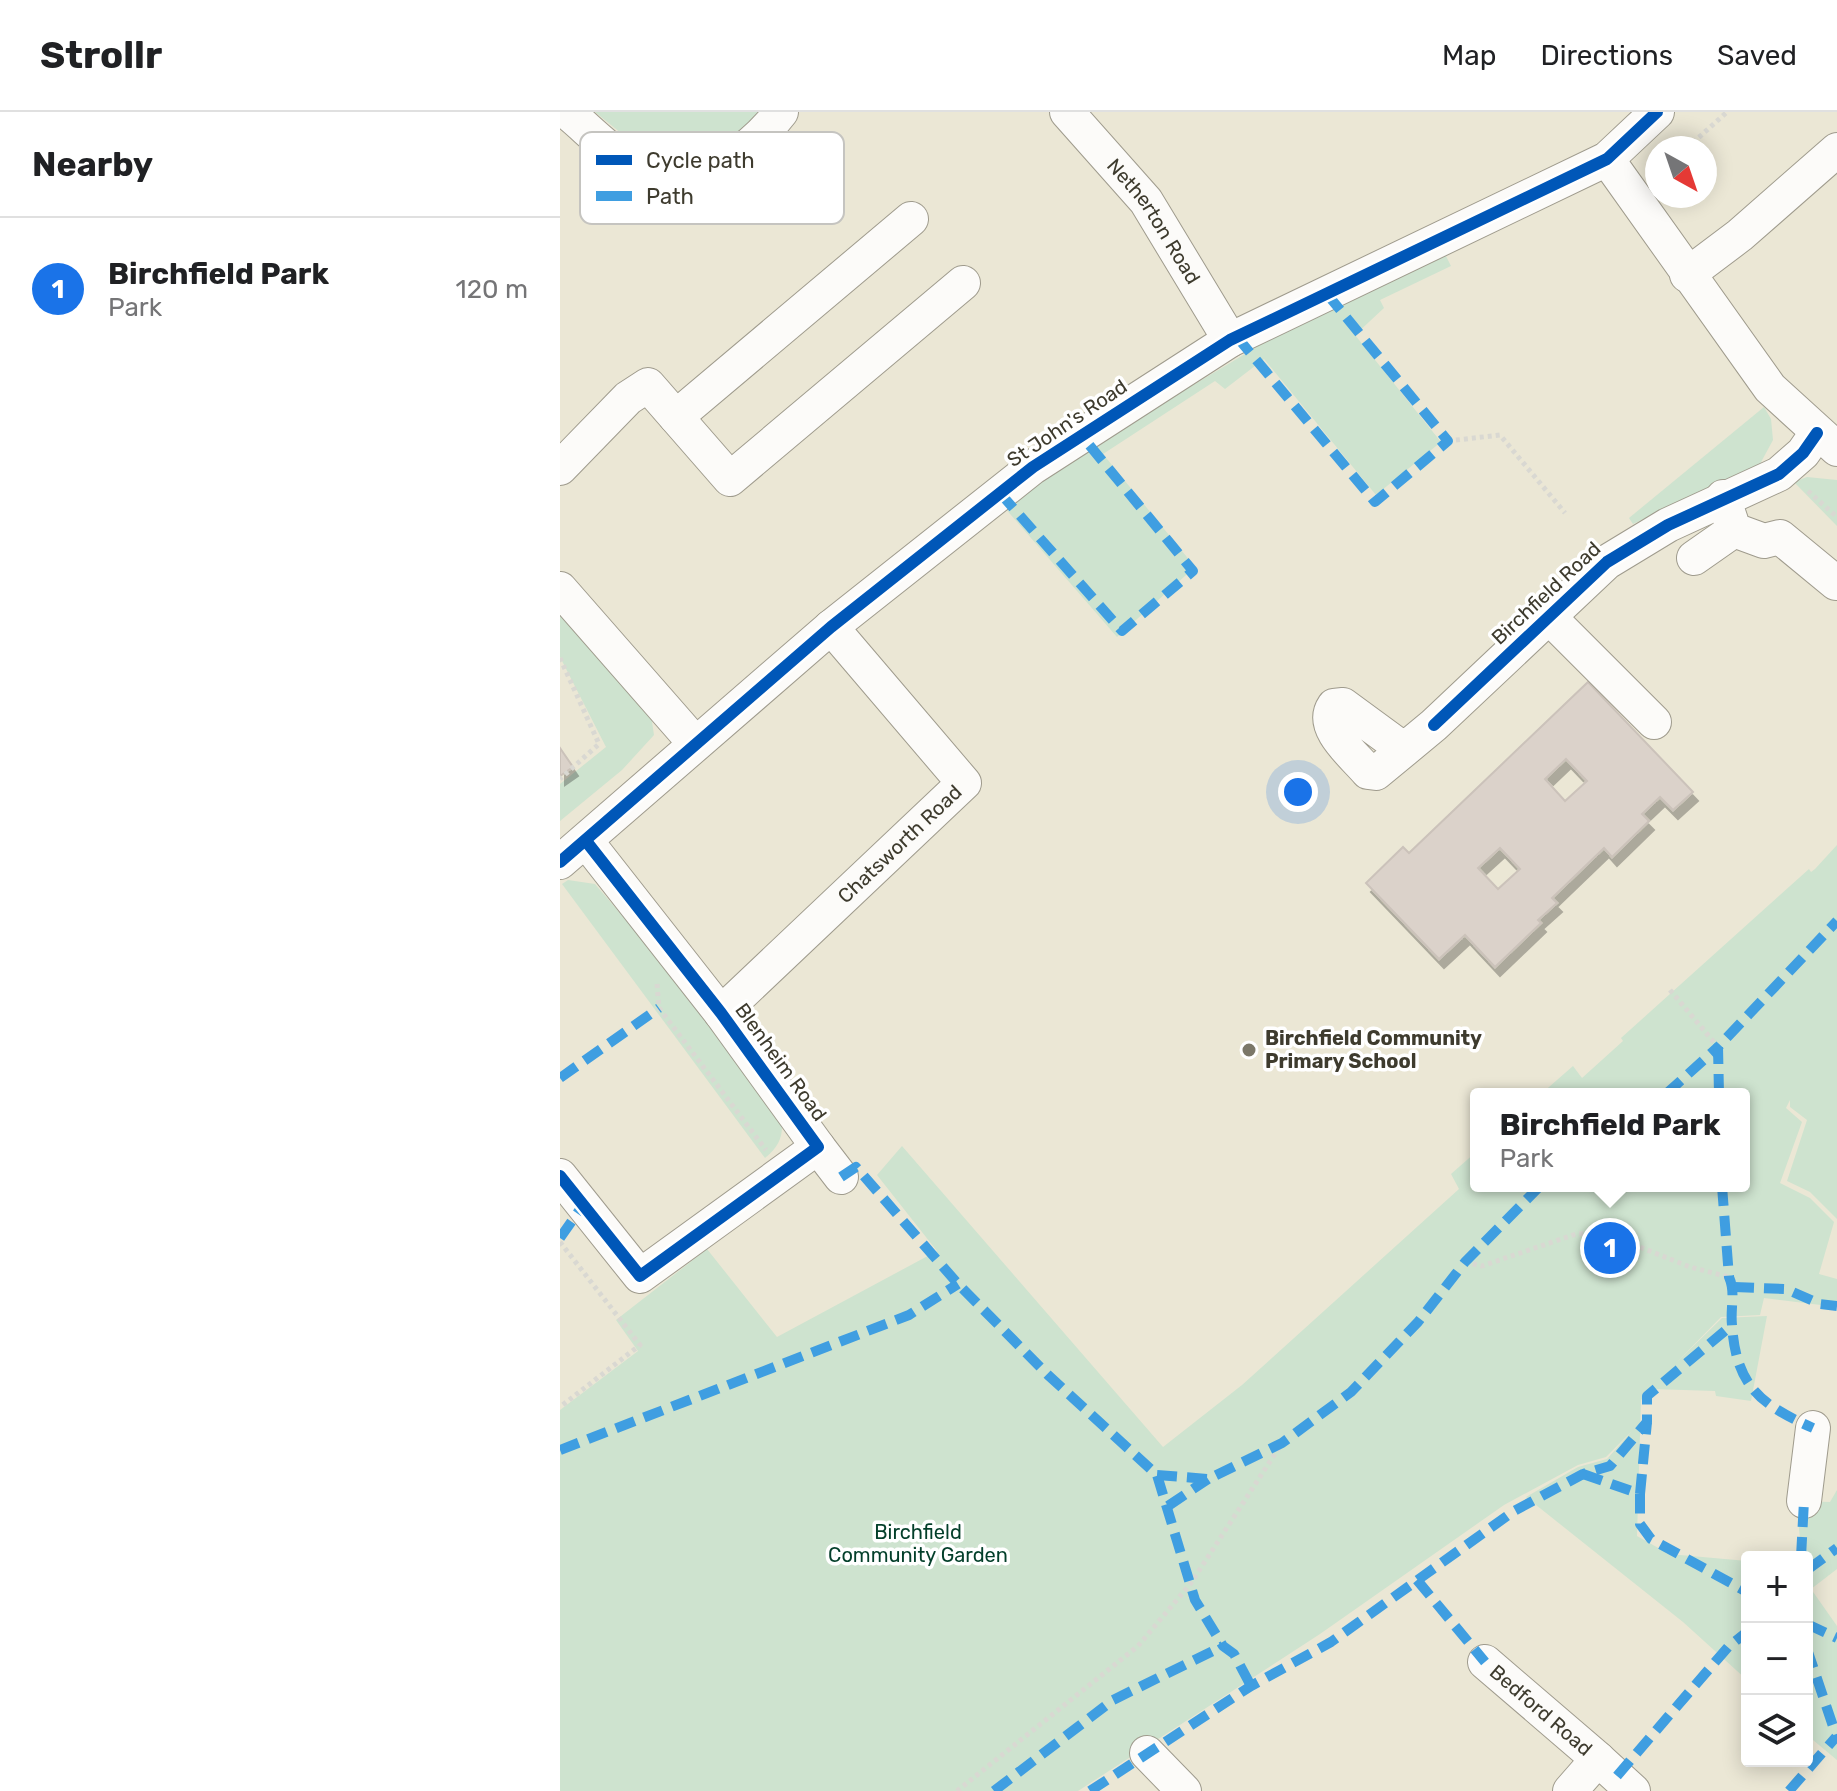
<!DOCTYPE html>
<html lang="en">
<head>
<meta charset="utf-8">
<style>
  :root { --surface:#fff; --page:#f6f6f6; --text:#202124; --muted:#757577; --line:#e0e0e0; --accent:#1a73e8 }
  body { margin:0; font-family:Rubik,sans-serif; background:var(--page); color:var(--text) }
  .controls { position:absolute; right:24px; bottom:24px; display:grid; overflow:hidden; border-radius:8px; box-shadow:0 4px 20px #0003 }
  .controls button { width:72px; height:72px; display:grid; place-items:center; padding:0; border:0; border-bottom:2px solid var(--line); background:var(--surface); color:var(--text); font:40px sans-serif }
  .compass { position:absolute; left:1085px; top:24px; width:72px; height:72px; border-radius:50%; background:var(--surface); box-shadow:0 4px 20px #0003; rotate:140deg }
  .you { position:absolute; left:738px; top:680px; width:28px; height:28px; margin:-20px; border:6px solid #fff; border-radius:50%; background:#1a73e8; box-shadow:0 0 0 12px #1a73e833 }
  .badge { display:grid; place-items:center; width:52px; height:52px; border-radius:50%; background:var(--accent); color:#fff; font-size:26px; font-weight:700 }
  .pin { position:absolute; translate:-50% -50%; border:4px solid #fff; box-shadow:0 2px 8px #0006 }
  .popup { position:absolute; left:910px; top:976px; width:280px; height:104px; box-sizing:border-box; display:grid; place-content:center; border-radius:8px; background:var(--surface); filter:drop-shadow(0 2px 6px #0005); font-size:26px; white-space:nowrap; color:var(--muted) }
  .popup b { font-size:30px; color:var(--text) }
  .popup::after { content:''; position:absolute; left:50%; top:100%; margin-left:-16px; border:16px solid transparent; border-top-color:var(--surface) }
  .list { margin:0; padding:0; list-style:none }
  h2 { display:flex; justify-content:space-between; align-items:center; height:104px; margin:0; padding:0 32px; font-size:34px }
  h2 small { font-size:26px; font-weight:400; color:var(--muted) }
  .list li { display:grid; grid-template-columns:52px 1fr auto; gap:24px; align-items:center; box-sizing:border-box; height:144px; padding:0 32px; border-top:2px solid var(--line) }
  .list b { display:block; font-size:30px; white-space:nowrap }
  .list p { margin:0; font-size:26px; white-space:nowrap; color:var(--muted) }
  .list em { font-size:26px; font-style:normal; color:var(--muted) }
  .icon { flex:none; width:44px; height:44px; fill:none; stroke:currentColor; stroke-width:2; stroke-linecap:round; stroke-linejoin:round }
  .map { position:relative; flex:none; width:1277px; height:1679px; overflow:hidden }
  header { display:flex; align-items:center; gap:48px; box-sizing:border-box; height:112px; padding:0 40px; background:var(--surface); border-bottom:2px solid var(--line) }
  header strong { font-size:38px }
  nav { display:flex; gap:44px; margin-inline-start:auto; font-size:28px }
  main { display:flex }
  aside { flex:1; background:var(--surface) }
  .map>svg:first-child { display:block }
</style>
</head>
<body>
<header>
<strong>Strollr</strong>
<nav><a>Map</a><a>Directions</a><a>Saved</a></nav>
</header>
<main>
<aside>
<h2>Nearby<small></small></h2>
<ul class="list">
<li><span class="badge">1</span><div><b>Birchfield Park</b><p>Park</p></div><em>120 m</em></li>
</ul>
</aside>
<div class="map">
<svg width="1277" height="1679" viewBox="0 0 1277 1679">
  <defs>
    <filter id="shadow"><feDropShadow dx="5" dy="9" stdDeviation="0" flood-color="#0004"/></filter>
  </defs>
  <rect width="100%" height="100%" fill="#ebe7d5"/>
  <g fill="#cee3cf">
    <polygon points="35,0 210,0 172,35 115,50 67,26"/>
    <polygon points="885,142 891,154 820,188 824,196 795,223 881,330 816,383 704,247 665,277 655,269 543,342 635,455 557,525 444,395 535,332 735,212"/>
    <polygon points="1204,295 1211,307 1213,328 1200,352 1073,412 1069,406"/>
    <polygon points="1247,365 1277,368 1277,414 1234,370"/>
    <polygon points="0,499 91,603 94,623 62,658 0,709 0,672 46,635 0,545"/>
    <polygon points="1277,733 1277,1107 1250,1080 1227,1069 1247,1008 1230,995 1230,988 1226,996 1242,1010 1220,1071 1250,1086 1274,1110 1259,1162 1277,1167 1277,1195 1204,1186 1200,1203 1161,1205 1117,1250 1162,1206 1207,1204 1191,1289 1156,1284 1155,1279 1092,1277 1081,1288 1077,1424 1109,1442 1187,1449 1187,1568 1123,1510 966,1385 1018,1355 1047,1347 1072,1319 1046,1345 1018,1353 944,1393 760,1522 518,1679 0,1679 0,1298 78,1239 56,1208 147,1137 217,1225 377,1139 317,1063 342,1034 603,1335 682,1273 899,1077 891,1062 916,1040 916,1074 1184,1074 1184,982 981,982 1013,954 1022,966 1063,929 1061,926 1249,757 1251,760 1255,757"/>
    <path d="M8,768L35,772L147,902L221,1002C224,1022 221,1033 205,1046L2,772Z"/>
    <polygon points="1277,1378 1277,1457 1251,1477 1277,1514 1277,1648 1247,1623 1247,1445 1242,1445 1236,1389 1270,1390"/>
  </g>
  <g fill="#dbd2ca" stroke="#cbc2ba" stroke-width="2" fill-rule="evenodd" filter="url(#shadow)">
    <path d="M1028,570L1133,680L1113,698L1100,685L1082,702L1089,709L1052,745L1044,736L992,786L997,791L978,808L981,811L935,855L905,823L879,847L806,771L843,735L849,741ZM1006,647L1027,669L1005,689L985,667ZM940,736L960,757L938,777L918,756Z"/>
    <polygon points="0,636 13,655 0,664"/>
  </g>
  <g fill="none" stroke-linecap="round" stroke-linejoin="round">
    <g stroke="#9f9b8d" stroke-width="36">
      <g id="minor">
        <path d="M7,0C32,20 66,59 99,63C149,70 192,37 221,0"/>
        <path id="s1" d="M507,0L586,89L670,228"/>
        <polyline points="1047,47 1210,276 1277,337"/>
        <polyline points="1127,163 1180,123 1277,38"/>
        <polyline points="116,305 351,107"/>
        <polyline points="0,356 68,286 88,273 170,367 403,171"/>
        <polyline points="1163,385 1174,418 1204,429 1220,425 1276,471"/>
        <polyline points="1134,446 1174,418"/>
        <polyline points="0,477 134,630"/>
        <polyline points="989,505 1094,610"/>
        <path d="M843,637L783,593L774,594C759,616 794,643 808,660L816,661L874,613L1047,450L1108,413L1219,362L1243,341L1257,321"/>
        <polyline points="0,750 271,515 473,355 670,228 1047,47 1097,0"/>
        <path id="s2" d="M161,901L404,671L271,515"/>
        <polyline points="258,1035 281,1065"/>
        <polyline points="0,1064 80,1164 258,1035 161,901 26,729"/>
        <polyline points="1244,1389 1253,1316"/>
        <path id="s3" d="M925,1550L1038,1647"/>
        <polyline points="587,1641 624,1679"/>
        <polyline points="1010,1679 1038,1647 1073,1679"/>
      </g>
    </g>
    <g stroke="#d9d8d2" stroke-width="5" stroke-dasharray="4 4" stroke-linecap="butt">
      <polyline points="1127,36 1167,0"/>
      <polyline points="888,329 940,323 1005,401"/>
      <polyline points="1248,379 1277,405"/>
      <polyline points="0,546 39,632 0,667"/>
      <polyline points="97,872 99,896 206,1038"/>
      <polyline points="1110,878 1158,935"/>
      <polyline points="0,1130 80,1233 0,1295"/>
      <polyline points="905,1150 922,1154 1016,1122 1042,1120 1130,1155 1169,1165"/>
      <polyline points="397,1679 578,1534 631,1471 722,1331"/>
    </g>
    <use href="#minor" stroke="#fcfbf9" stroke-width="34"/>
    <g stroke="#3f9ee1" stroke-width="10" stroke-dasharray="20 10" stroke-linecap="butt">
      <polyline points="677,225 815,390 888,329 767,182"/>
      <polyline points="440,381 562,519 633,459 521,323"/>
      <polyline points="0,966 99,896"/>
      <polyline points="1106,982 1158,935"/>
      <polyline points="1159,982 1158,935 1277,809"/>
      <polyline points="281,1065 296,1055 398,1172 488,1263 597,1363 635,1488 663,1534 674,1542 691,1574"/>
      <path d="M1162,1074L1169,1165C1176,1181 1170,1196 1172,1213C1176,1274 1201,1293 1253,1316"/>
      <polyline points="0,1126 23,1093"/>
      <polyline points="1174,1175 1226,1177 1260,1192 1277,1194"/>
      <polyline points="0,1338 349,1203 398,1172"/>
      <polyline points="1023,1362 1080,1382 1080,1412 1091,1427 1187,1480"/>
      <polyline points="597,1363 648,1367 722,1331 791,1280 858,1210 905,1150 980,1074"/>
      <polyline points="1080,1382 1087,1310"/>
      <polyline points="608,1394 648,1367"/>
      <polyline points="1241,1445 1244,1389"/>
      <polyline points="1247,1458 1277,1436"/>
      <polyline points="857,1468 925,1550"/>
      <polyline points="1247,1512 1277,1526"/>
      <polyline points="1247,1537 1277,1626"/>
      <polyline points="1057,1664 1168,1535 1187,1520"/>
      <polyline points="434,1679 553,1588 663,1534"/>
      <polyline points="530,1679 691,1574 771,1530 954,1399 1023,1362 1050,1354 1087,1310 1087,1284 1172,1213"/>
      <polyline points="1229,1679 1276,1625"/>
    </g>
    <g stroke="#fff" stroke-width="17">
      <g id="cycleway">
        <polyline points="874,613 1047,450 1108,413 1219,362 1243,341 1257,321"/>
        <polyline points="0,750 271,515 473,355 670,228 1047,47 1097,0"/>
        <polyline points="0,1064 80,1164 258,1035 161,901 26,729"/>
      </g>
    </g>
    <use href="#cycleway" stroke="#0057b8" stroke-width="12"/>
  </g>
  <circle fill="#7b7768" stroke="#fff" stroke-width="3" cx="689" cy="938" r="8"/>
  <g text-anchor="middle" stroke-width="7" stroke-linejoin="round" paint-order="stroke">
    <g font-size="20" fill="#3e3b2e" stroke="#fff">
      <text dy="7" stroke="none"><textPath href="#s1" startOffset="140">Netherton Road</textPath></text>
      <text transform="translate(507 311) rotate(-34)" y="7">St John's Road</text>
      <text transform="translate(986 481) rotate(-43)" y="7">Birchfield Road</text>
      <text dy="7" stroke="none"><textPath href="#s2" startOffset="246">Chatsworth Road</textPath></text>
      <text transform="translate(221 950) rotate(54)" y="7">Blenheim Road</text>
      <text dy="7" stroke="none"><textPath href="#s3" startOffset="74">Bedford Road</textPath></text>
    </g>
    <g font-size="20" font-weight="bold" fill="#3e3b2e" stroke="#fff" text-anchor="start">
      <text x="705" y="933">Birchfield Community<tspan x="705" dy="23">Primary School</tspan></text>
    </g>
    <g font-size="20" fill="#033f2a" stroke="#fff">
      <text x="358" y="1427">Birchfield<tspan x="358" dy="23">Community Garden</tspan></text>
    </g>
  </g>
  <rect x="20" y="20" width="264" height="92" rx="12" fill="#fff" stroke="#c5c4c0" stroke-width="2"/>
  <rect x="36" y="43" width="36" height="10" fill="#0057b8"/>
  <rect x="36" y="79" width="36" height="10" fill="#3f9ee1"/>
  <g font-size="22" fill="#3e3b2e">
    <text x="86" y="56">Cycle path</text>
    <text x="86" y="92">Path</text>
  </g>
</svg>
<div class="controls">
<button>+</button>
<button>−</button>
<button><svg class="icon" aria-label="layers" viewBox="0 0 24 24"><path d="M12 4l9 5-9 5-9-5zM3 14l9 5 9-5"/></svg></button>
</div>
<svg class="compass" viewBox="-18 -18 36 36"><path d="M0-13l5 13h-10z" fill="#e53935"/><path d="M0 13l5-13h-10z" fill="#757577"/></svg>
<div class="you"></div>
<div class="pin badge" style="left:1050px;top:1136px">1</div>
<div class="popup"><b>Birchfield Park</b>Park</div>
</div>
</main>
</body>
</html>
